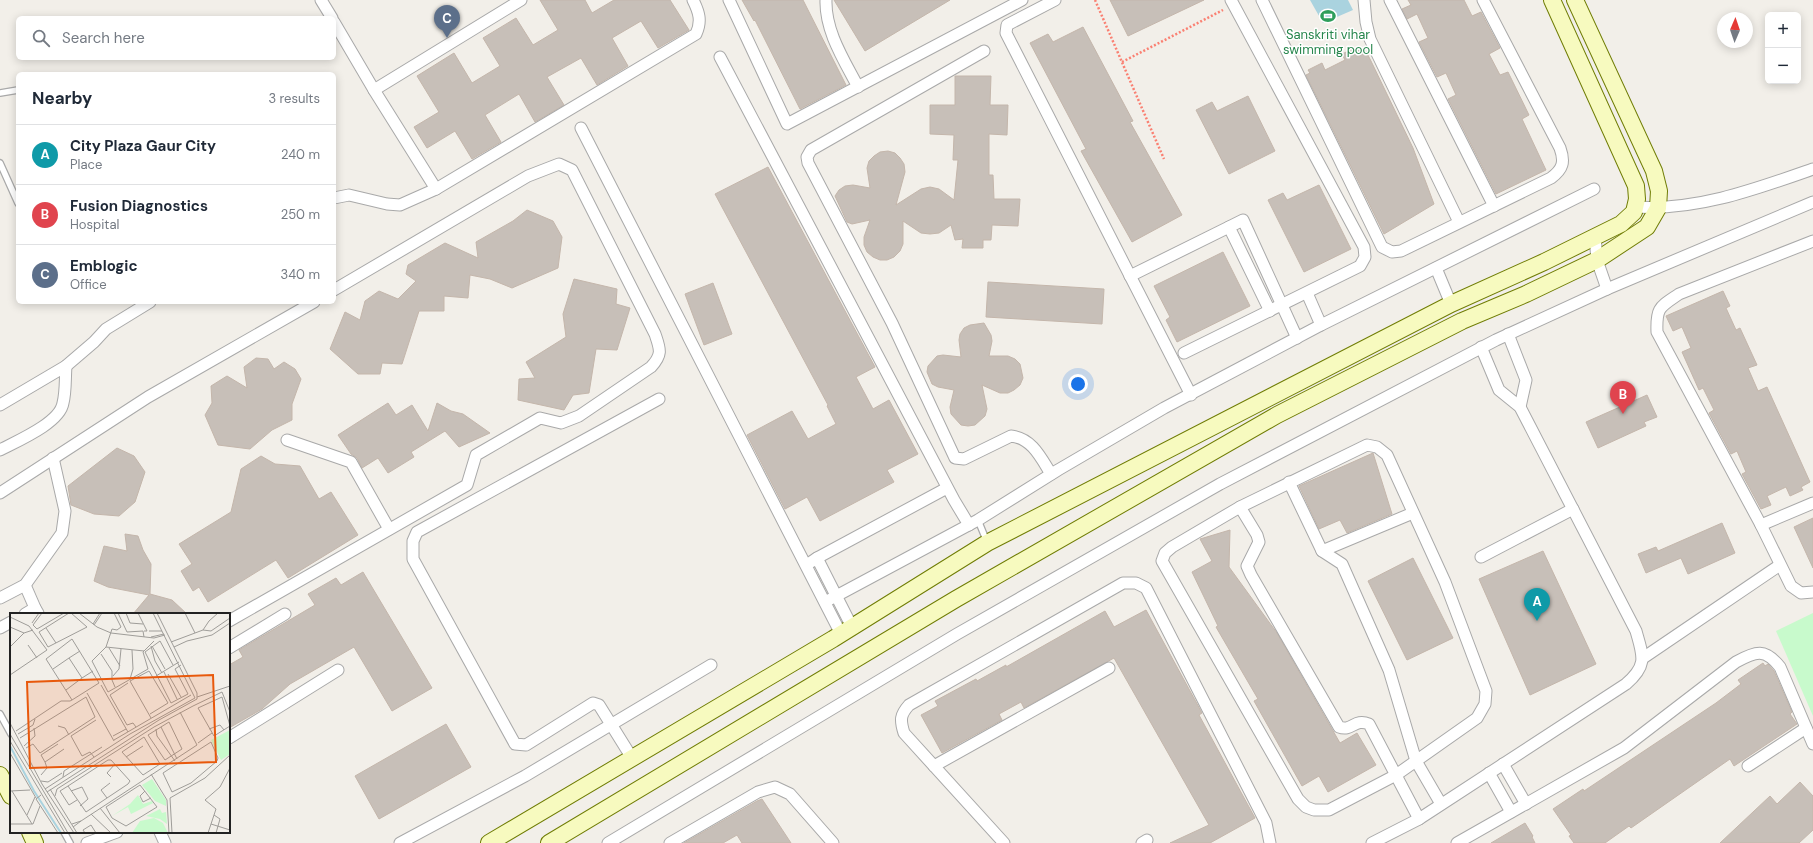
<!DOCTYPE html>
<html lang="en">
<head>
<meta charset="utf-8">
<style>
  :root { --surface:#fff; --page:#f6f6f7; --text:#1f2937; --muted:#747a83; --line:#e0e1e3; --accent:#111827 }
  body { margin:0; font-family:"DM Sans",sans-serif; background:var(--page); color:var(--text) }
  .controls { position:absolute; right:12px; top:12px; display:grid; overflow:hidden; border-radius:6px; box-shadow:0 2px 10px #0003 }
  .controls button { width:36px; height:36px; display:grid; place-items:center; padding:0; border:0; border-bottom:1px solid var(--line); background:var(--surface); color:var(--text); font:20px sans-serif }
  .compass { position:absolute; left:1717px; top:12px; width:36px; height:36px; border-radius:50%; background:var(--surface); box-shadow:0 2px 10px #0003; rotate:2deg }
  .you { position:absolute; left:1078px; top:384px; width:14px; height:14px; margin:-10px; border:3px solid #fff; border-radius:50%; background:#1a73e8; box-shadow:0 0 0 6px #1a73e833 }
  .badge { display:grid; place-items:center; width:26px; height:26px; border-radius:50%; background:var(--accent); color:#fff; font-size:13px; font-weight:700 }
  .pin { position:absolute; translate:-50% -33px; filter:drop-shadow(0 1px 2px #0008) }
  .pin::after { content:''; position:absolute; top:21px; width:14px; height:12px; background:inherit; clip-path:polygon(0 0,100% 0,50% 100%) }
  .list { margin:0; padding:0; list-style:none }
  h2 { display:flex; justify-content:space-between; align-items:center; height:52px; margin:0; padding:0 16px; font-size:17px }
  h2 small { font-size:13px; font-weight:400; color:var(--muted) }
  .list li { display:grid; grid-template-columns:26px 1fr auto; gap:12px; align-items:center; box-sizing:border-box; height:60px; padding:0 16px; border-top:1px solid var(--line) }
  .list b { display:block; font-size:15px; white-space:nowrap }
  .list p { margin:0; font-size:13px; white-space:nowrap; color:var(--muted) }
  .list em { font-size:13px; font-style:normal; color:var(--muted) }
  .icon { flex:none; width:22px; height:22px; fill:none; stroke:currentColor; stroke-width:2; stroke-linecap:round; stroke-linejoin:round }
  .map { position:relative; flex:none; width:1813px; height:843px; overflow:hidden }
  .search { position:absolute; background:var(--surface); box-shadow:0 2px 10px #0003; left:16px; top:16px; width:320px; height:44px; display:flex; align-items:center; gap:10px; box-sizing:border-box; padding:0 14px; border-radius:6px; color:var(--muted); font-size:15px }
  .panel { position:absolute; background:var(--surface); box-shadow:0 2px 10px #0003; left:16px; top:72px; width:320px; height:232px; border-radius:6px }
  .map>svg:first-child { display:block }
</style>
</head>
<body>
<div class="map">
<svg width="1813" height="843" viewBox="0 0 1813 843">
  <rect width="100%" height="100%" fill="#f2efe9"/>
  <polygon fill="#c8facc" points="1813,613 1813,716 1776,631"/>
  <polygon fill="#aad3df" points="1310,0 1348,0 1353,10 1323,23"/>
  <g fill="#c7bfb8" stroke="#c4b6ab">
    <polygon points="540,0 585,0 592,13 614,0 670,0 689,30 658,48 641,21 612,38 628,66 597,85 581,58 547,77 564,105 535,122 519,94 485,115 501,142 472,159 455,131 427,148 414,127 439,112 417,76 454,53 472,83 500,66 483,38 516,18 533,45 558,30"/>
    <polygon points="742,0 803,0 846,85 800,109 755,20 754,21"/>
    <polygon points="834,0 950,0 865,51"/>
    <polygon points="1110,0 1204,0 1128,36"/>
    <polygon points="1408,0 1464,0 1472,16 1481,12 1500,48 1489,54 1500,75 1508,72 1529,115 1522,119 1546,170 1496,194 1448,99 1456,95 1446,73 1437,77 1419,42 1428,38 1417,14 1407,19 1402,9 1411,5"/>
    <polygon points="1083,27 1133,121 1130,122 1182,215 1132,242 1081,151 1086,149 1030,43 1048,34 1053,42"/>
    <polygon points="1355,48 1357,51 1364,48 1370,59 1413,148 1434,204 1384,234 1306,75 1310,73 1308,70 1322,63 1325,70 1345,60 1342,54"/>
    <polygon points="955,76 991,76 990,105 1008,105 1007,135 989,134 989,175 993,175 994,199 1020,199 1018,226 992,225 991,240 983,240 983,248 962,248 963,239 955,240 951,225 939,233 930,234 921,233 903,221 903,244 900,251 894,257 887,260 880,260 873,257 867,252 864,245 864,237 870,220 852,224 847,222 835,196 839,190 845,186 853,185 870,188 867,168 869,161 874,156 880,152 888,151 895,153 900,158 904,164 905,172 896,205 921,189 930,187 939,189 954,200 958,160 953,160 954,135 930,134 930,105 955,105"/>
    <polygon points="1248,96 1275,151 1229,174 1196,110 1212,102 1217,111"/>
    <polygon points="768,167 875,367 856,377 873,409 889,400 918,454 887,470 894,482 820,521 807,497 785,509 747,435 792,411 808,439 836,424 827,406 828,405 715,194"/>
    <polygon points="1319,185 1351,249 1304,272 1268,200 1283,193 1287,200"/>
    <polygon points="527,210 553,221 562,237 558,268 512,288 490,279 470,275 468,298 444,296 444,311 419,311 402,364 382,363 380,374 358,374 330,349 345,312 360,320 365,301 379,291 398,299 416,281 406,274 408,265 445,243 478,258 476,242 513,221"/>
    <polygon points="1223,252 1250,306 1177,342 1166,320 1170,317 1154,286"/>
    <polygon points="574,279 617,289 616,304 630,308 617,350 596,349 589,393 573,395 564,410 518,400 519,379 535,378 526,362 566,337 563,314"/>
    <polygon points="988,282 1104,289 1102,324 986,317"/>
    <polygon points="713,283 732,334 704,345 685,294"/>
    <polygon points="1723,291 1730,306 1726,308 1736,330 1740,328 1757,365 1748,368 1758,391 1767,387 1810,482 1801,487 1803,490 1790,496 1786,487 1767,496 1771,505 1761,509 1742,474 1746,472 1737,451 1731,454 1709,413 1714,410 1703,388 1699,390 1682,352 1691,348 1682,327 1673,331 1666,316"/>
    <polygon points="984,323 991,335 992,341 989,356 1008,356 1015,359 1020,364 1023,378 1020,385 1014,390 1008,393 1000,393 982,385 987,409 985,416 975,425 968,426 961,425 951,414 950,407 954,390 938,387 932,384 927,372 928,366 937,356 943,355 961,357 959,340 960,334 964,328 970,325"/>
    <polygon points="256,358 268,359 274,369 284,362 295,369 301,379 292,404 292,420 272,430 250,449 218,445 205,415 212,403 211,386 227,376 247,388 244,367"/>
    <polygon points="1647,395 1657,417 1644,422 1646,426 1598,448 1586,422"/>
    <polygon points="388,403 396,415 412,405 428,431 437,403 451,411 463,414 490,433 459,447 445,431 411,452 414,457 388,473 378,458 362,468 357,458 351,454 338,435"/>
    <polygon points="117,448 134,456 145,472 135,502 119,516 94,514 71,505 68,486"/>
    <polygon points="1373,453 1392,514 1347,533 1340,520 1319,529 1299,486"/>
    <polygon points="261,456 275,464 300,466 319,499 331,492 358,535 288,578 276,560 208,602 199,587 193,591 181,571 192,564 179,544 231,512 241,469"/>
    <polygon points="1813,518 1813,568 1794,527"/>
    <polygon points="1722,523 1735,553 1688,574 1681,558 1646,573 1638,554 1656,547 1658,551"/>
    <polygon points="1230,530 1229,567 1277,633 1340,743 1357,733 1376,765 1328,792 1319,776 1302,786 1254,701 1258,699 1216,627 1218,626 1192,572 1212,561 1200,539"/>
    <polygon points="125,534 138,536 143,550 151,564 150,594 172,600 187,614 133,614 149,595 108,587 94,581 104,546 127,551"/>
    <polygon points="1543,551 1596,664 1530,695 1479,579"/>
    <polygon points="1413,558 1453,638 1407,660 1368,581"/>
    <polygon points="363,572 432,688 392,711 354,647 290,684 262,709 229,728 229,665 243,657 239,650 315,605 308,594 336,578 341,585"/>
    <polygon points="1146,610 1202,713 1199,715 1255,818 1210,843 1170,843 1209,825 1114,658 1024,708 1021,702 999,714 1002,720 942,753 921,715 938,706 935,701 976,679 977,681 1006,665 1006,667 1105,611 1114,627"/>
    <polygon points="1763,663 1765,666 1768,664 1774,671 1792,712 1790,714 1797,724 1734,766 1730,759 1631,828 1629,826 1605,843 1574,843 1569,836 1571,835 1553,809 1583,789 1584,791 1716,703 1741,684 1738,680"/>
    <polygon points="446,724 471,767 379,819 355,776"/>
    <polygon points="1800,782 1813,796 1813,830 1799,843 1720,843 1770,796 1777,804"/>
    <polygon points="762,799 791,843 742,843 737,835 723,843 684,843 757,801"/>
    <polygon points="1525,823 1533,836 1532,837 1535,843 1491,843"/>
  </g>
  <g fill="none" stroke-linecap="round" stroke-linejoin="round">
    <g stroke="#a9a9a9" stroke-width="8">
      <g id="lane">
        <polyline points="0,93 18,90"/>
        <polyline points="0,163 18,203"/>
        <polyline points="978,520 987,542"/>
        <polyline points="0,714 11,734"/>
        <polyline points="64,832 70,843"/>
      </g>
    </g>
    <g stroke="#a9a9a9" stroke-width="13">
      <g id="street">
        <polyline points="321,0 332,18"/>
        <polyline points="729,0 787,124 1022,0"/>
        <path d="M826,0C825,31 844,60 858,87"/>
        <polyline points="1055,0 1007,25 1006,33 1191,395"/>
        <path d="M1262,0L1382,247L1392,252L1401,251L1551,178C1563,169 1565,162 1560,148L1483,0"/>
        <polyline points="1364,0 1366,22 1370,39 1459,222"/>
        <polyline points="1390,0 1494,206"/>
        <polyline points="334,22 374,90 436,189"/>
        <path d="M984,51L811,150L807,157L808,163L892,323L955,458L964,459L1011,436C1032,438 1041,458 1051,474"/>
        <polyline points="720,57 954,500 969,525"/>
        <polyline points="374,90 521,0"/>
        <polyline points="581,128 841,634"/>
        <path d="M334,198L349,195L387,204L400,205L436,189L696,34C702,21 699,12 693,0"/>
        <path d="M1635,207C1697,211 1756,189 1813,169"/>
        <polyline points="1595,236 1597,260 1607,289"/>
        <path d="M1813,241L1679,294C1660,307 1656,307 1657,332L1761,525L1791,586L1801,593L1813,592"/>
        <polyline points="1436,268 1451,304"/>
        <polyline points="1130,276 1229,227"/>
        <polyline points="1307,293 1321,325"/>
        <polyline points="1270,311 1229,227 1243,220 1297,338"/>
        <polyline points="1508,334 1526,380 1520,407"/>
        <polyline points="1184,353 1360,266 1365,257 1364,247 1231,0"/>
        <polyline points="0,405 66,366 94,342 106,329 150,302"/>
        <polyline points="287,440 351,462 389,529"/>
        <polygon points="1367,445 1377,447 1387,455 1445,582 1486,691 1485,704 1477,718 1396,775 1329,810 1314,810 1306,807 1298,799 1162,561 1165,553 1172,547 1240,507"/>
        <path d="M0,450C17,441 60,423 63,403C66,391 65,378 66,366"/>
        <polyline points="1289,482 1322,551 1342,564 1389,670 1416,761 1441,804"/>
        <polyline points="0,493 148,397 314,302"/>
        <path d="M1240,507L1257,535L1259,542L1247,566L1251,575L1339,727C1352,732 1354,718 1369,724L1419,819"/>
        <polyline points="1761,525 1813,503"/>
        <polyline points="1322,551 1413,513"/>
        <polyline points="1481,557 1573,509"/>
        <polyline points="817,558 947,488"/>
        <polyline points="811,562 817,558 852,627"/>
        <polyline points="25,585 35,608"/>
        <polyline points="0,598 25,585 62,533 65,511 53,458"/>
        <polyline points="825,602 978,520 1058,470 1164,408 1321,325 1594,189"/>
        <polyline points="25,614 35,608 38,613"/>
        <path d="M229,621L467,485L476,455L540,418L561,423L579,416L651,367C663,354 660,349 655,334L572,170L559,164L528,176L334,290"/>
        <polyline points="0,628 11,622"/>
        <polyline points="229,648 285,614"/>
        <polyline points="1643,658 1780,565"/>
        <polyline points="229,738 338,670"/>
        <polyline points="632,758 599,705 593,703 526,745 515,744 413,559 413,541 417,532 659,399"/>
        <polyline points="1503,764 1526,804"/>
        <polyline points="934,766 1109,668"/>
        <polyline points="1748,766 1806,728"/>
        <polyline points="1489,773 1511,812"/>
        <polyline points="160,832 165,843"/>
        <polyline points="87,843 117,832"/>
        <polyline points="400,843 525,776 711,665"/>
        <polyline points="608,843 957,634 1220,484 1496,340 1607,289 1813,202"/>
        <polyline points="670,843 758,792 775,787 790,794 833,843"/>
        <path d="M1004,843L904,733C900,720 900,715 909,705L1123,583H1136L1146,588L1266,823L1270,843"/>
        <polyline points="1142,843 1147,840"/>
        <path d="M1372,843L1419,819L1626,684C1648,665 1643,656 1636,631L1520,407L1499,390L1481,347"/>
        <path d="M1457,843L1624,748L1736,662C1756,651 1765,648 1780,667L1813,744"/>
      </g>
    </g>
    <g stroke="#707d05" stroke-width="18">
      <g id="secondary">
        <polyline points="0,775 11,796"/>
        <polyline points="30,832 35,843"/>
        <polyline points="489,843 833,639 987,543 1451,304 1544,262 1621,224 1634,212 1637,199 1636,186 1552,0"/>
        <polyline points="549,843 956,599 1277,415 1462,321 1526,294 1597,260 1647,227 1658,208 1659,191 1654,171 1575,0"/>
      </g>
    </g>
    <g stroke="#fa8072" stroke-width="2.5" stroke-dasharray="2 2" stroke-linecap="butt">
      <polyline points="1095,0 1164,159"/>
      <polyline points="1122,62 1223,10"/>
    </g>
    <use href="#lane" stroke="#fff" stroke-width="5.5"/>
    <use href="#street" stroke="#fff" stroke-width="11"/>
    <use href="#secondary" stroke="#f7fabf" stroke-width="16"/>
  </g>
  <defs>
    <g id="stadium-bare" transform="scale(1.2)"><path d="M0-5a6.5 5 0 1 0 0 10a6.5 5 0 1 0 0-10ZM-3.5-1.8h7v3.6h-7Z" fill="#2e9e5b" stroke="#fff" stroke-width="2.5" paint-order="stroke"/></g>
  </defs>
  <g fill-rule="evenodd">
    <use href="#stadium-bare" x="1328" y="16"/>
  </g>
  <g text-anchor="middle" stroke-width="3" stroke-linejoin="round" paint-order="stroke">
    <g font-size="13" fill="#27864d" stroke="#fff">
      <text x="1328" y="39">Sanskriti vihar<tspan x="1328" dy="15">swimming pool</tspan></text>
    </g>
  </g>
  <g transform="translate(10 613)">
    <rect width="220" height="220" fill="#f2efe9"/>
    <path d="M220,117V141L211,147L201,127ZM142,166L156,187V193L145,188L132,172ZM128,182L133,191L142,188L143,190L121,201L118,194L102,203L120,191ZM150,196L152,200L156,199L157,211L150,206L136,203ZM144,205L153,210L158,220H122L130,208Z" fill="#c8facc"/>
    <path fill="none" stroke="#aad3df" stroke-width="2" d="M0,133L24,178L51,220"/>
    <path fill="none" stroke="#9f9d99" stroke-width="1" d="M32,0L23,12L27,16L54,0M59,0L29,19L38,34L77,14L61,0M69,0L87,14L101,20L144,25L155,22M104,0L111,14L107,17L102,16L96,34L82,48L98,79L138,56L133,39L144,28M108,0L117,19L133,18L134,24M116,0L120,10L133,11M128,0L137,18H134M175,0L185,20M0,4L19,13L37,37L0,62M22,10L29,0M83,11L90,0M84,12L92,0M0,14L14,20M36,15L46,30M193,17L199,8L208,0M139,18H152M141,24L154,21M161,29L193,17L201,18L220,5M18,32L27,45M141,33L145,48L152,60M142,33L155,56M0,34L14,20L23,17M96,34L134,38M164,34L177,28L202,22L220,10M99,35L110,53M91,41L102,58V67L105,74M59,45L70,38M163,52L150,28L135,39L161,90L178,81L165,56L171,52M43,56L59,45L72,65L56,77M154,59L167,86M158,61L171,84M103,63L109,56L111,36M146,63L169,49M72,65L83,58M120,66L123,56L122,37M118,70L100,82L117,112L123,110L126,114M91,72L118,119M77,80L104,128M187,84L220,73M212,84L220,113L204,123L188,95ZM140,101L158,90L139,58L120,68L141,105M159,109L172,136L155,147L138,122ZM0,110L32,171L64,220M48,113L55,115L59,122M151,114L167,146M146,116L147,123L165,148M199,116L210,112L214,117M6,118L51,88H60L62,87L89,70L62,26L36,46L62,87M0,121L58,220M8,121L23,112L25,106M103,123L116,116M134,124L150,151L133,162L112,139ZM10,125L76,84L85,104L30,140L23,131L16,135M104,127L181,82M0,128L55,220M201,129L208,145L207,148L181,170L162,179L153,160ZM188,130L202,120M14,133L25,123L24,115M0,140L26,185M84,144L80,139L72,143L61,123L86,107M116,144L133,133M35,149L31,142L48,131M141,161L157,187L159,220M31,162L37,155L35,149L54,136M53,164L54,158L92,134M101,164L97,160L105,151M31,168L38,169L52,160M130,172L147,194L116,213L102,205L96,194ZM58,173L76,199L118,171L120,168L101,147H98L58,173L50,178L59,192L67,187M35,176L120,121L185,85L143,0M40,176L67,220M0,178L20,177M2,178L22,211M61,178L72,174L78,186L70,193M135,178L130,183L133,189L141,185M37,179L149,107L187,86V80L147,0M31,182L26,186L48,220M45,183L47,176L144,114L183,93L212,79L220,99M97,185L91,177L100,170M90,195L110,220M81,201L101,220M17,202L25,184M204,202L210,206L206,220M71,208L187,132L170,99M0,211H23L30,193M62,211L71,208L63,214M201,211L220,217M75,220L73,217L81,212L86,220M162,220L160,185L195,165L220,142M198,220L206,196L195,187L210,174L220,155"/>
    <path fill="#e8590c" fill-opacity="0.15" stroke="#e8590c" stroke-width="2" d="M203,62L206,149L20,155L17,69Z"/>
    <rect width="220" height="220" fill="none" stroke="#222" stroke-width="2"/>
  </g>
</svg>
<div class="controls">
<button>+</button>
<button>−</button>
</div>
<svg class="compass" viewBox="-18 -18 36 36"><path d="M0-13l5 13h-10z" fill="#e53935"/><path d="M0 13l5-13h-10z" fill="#747a83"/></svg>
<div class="you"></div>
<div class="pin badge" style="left:1537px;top:621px;background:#0f9aa8">A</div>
<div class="pin badge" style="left:1623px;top:414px;background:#e0444e">B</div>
<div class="pin badge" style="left:447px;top:38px;background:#5c6f8a">C</div>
<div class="search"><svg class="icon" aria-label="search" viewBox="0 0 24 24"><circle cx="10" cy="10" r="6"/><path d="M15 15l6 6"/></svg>Search here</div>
<section class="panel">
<h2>Nearby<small>3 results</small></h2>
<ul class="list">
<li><span class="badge" style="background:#0f9aa8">A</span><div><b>City Plaza Gaur City</b><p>Place</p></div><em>240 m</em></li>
<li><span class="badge" style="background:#e0444e">B</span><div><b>Fusion Diagnostics</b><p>Hospital</p></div><em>250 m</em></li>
<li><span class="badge" style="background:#5c6f8a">C</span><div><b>Emblogic</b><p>Office</p></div><em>340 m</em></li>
</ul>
</section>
</div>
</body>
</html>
